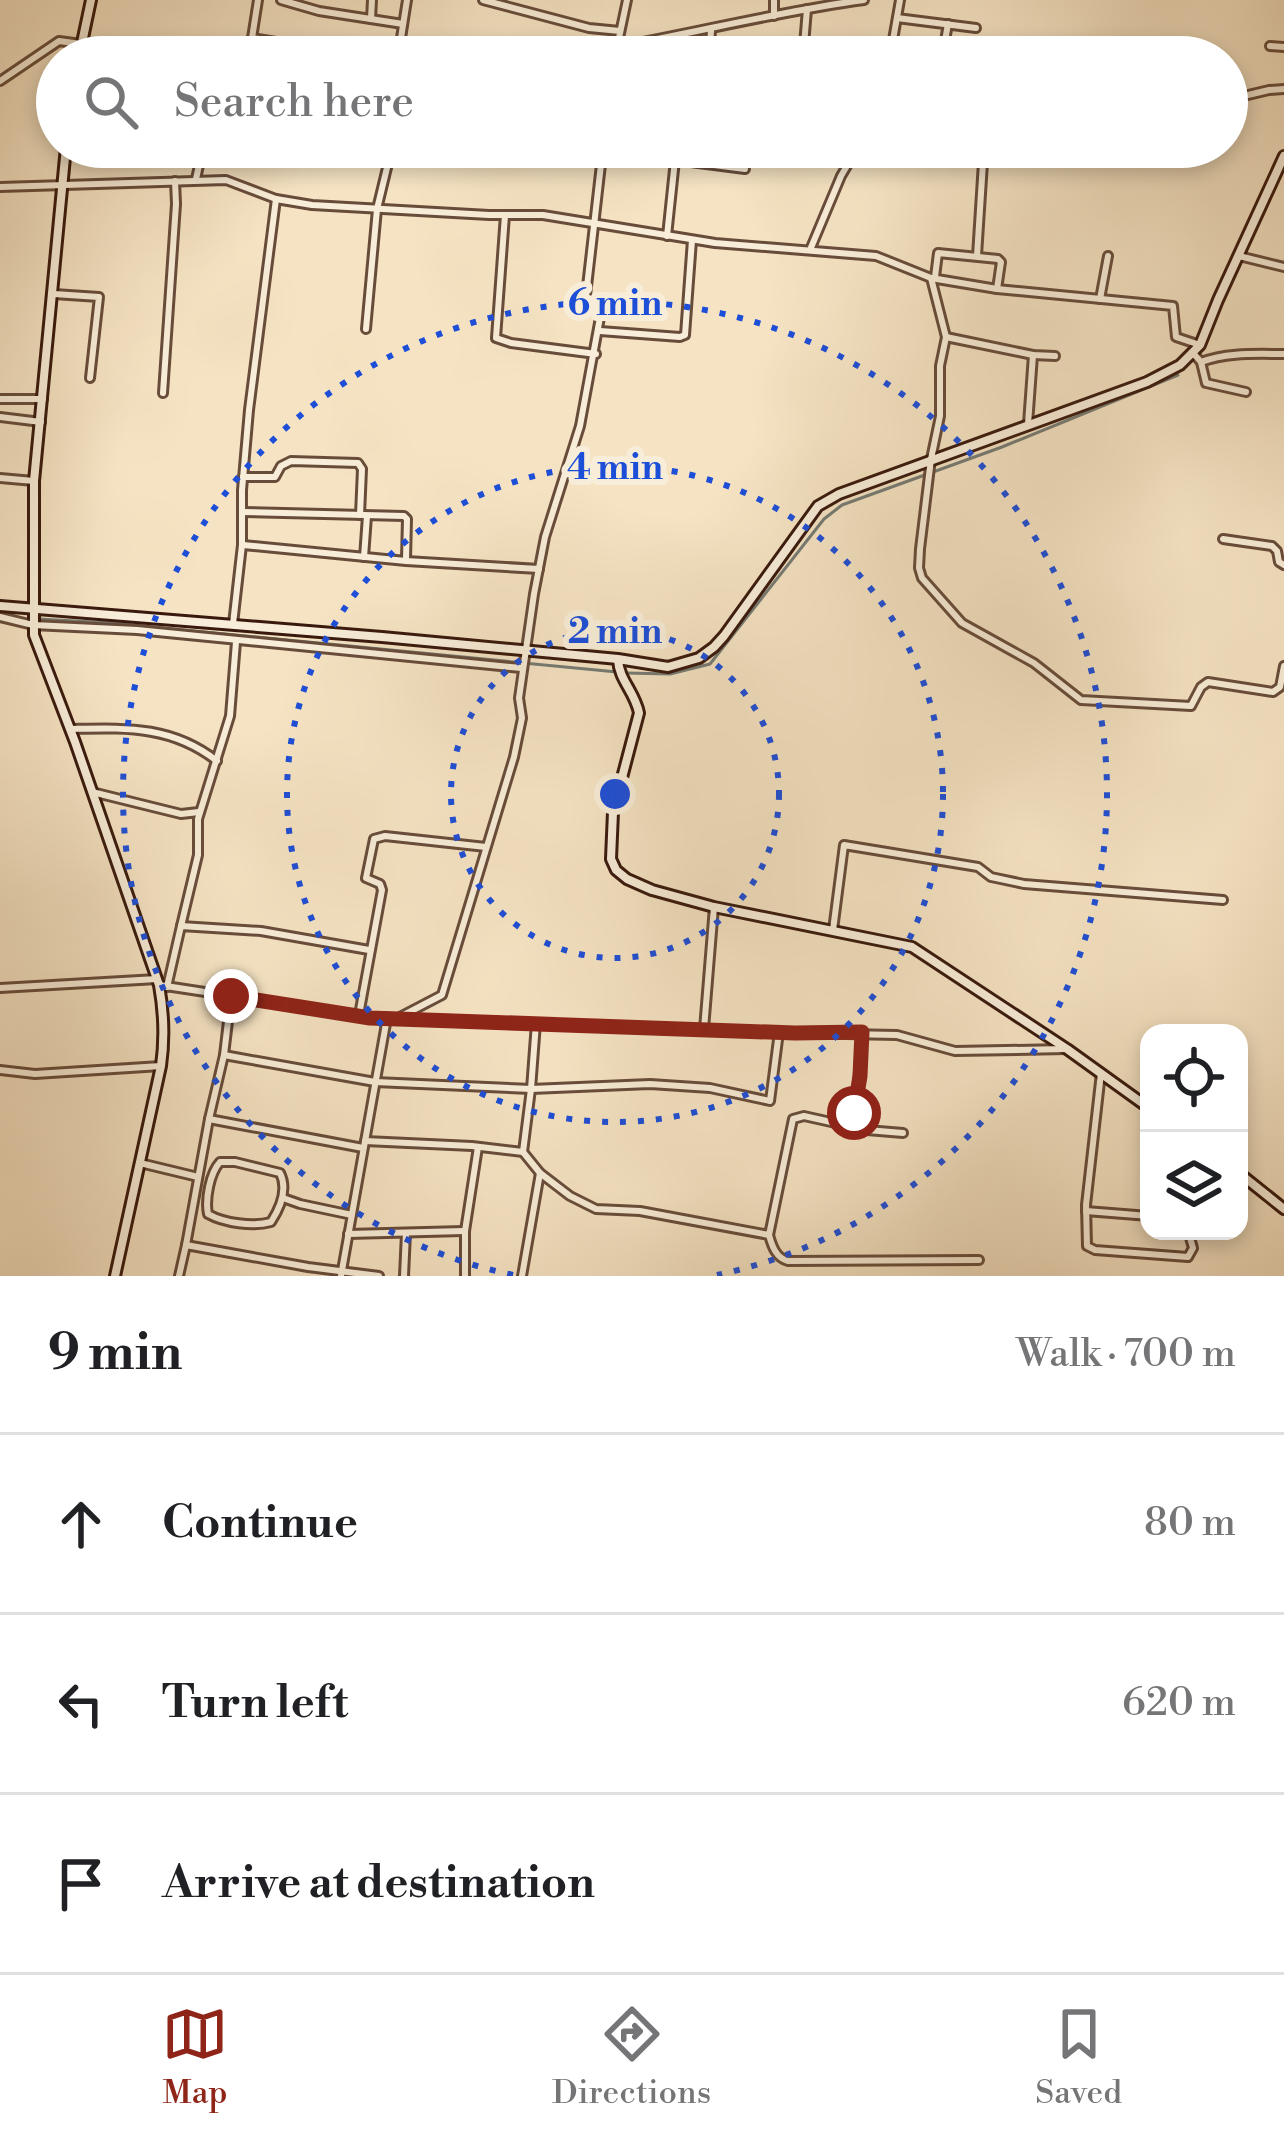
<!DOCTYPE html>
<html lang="en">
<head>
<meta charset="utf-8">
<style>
  :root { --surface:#fff; --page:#f2f2f2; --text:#202124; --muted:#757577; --line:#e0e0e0; --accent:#8f2418 }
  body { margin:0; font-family:"Libre Bodoni",serif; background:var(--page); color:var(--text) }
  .controls { position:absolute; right:36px; bottom:36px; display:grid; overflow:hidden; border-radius:24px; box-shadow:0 6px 18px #0003 }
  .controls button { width:108px; height:108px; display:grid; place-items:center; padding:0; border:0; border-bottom:3px solid var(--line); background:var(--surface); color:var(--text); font:60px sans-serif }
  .stop { position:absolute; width:36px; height:36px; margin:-27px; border:9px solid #8f2418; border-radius:50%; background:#fff }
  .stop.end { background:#8f2418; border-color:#fff; box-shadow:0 3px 12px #0008 }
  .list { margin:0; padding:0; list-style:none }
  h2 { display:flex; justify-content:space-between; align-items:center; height:156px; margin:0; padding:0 48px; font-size:51px }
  h2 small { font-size:39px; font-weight:400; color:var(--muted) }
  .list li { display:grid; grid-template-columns:78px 1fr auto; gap:36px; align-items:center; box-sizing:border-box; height:180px; padding:0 48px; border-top:3px solid var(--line) }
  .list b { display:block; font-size:45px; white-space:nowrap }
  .list em { font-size:39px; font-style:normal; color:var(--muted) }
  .icon { flex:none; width:66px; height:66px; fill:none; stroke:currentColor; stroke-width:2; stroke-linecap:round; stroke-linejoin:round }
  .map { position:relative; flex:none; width:1284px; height:1276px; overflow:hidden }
  .search { position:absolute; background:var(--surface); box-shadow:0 6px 18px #0003; left:36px; right:36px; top:36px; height:132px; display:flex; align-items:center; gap:30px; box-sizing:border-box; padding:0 42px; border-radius:66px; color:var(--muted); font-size:45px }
  .sheet { height:696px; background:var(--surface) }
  nav { display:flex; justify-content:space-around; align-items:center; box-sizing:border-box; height:168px; border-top:3px solid var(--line); background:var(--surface); font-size:33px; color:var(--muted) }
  nav a { display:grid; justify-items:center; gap:6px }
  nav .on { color:var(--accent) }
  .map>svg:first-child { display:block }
</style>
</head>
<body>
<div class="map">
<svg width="1284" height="1276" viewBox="0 0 1284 1276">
  <rect width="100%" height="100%" fill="#f5e3c3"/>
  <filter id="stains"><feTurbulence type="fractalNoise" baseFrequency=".00167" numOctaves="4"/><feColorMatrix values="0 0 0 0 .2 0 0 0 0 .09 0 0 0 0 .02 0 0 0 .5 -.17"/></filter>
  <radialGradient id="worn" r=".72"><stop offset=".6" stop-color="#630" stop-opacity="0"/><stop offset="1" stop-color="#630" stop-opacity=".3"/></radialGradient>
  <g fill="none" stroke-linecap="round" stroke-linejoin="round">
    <g stroke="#757b74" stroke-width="3">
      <polyline points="0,611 23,619"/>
      <polyline points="39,619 112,623 617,672"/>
      <polyline points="626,673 670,674 710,664 824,519 842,505 1002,447 1178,375"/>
    </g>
    <g stroke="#684c3a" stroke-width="12">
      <g id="street">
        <polyline points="281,0 319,11 403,24"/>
        <polyline points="483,0 589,28 620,31"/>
        <polyline points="774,0 774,16"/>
        <polyline points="897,18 976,28"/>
        <polyline points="371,19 372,0"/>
        <polyline points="252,38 368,57"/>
        <polyline points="1270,46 1284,47"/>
        <path d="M616,47C699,32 781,11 864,0"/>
        <polyline points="80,49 131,57"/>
        <polyline points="249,57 258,0"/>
        <polyline points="398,57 407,0"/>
        <polyline points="615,57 627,0"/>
        <polyline points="709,57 711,31"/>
        <polyline points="803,57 807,9"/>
        <polyline points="890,57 900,0"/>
        <polyline points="942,57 948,24"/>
        <polyline points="988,57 1008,57"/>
        <polyline points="0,81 59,41 81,44"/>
        <polyline points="1227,100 1269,90 1284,89"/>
        <polyline points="927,154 928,147"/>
        <polyline points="698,163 700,147"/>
        <polyline points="196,179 203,147"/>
        <polyline points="0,187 226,180 276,199 312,205 489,215 543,215 715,243 876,256 931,278 997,289 1173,306 1176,337 1200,345"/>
        <polyline points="505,215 496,338 511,343 596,354"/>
        <polyline points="667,236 675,160 745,169"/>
        <polyline points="810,250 841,176 858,147"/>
        <polyline points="977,256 984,147"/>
        <polyline points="1239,256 1284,267"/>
        <polyline points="935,277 938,253 998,259 1001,262 997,289"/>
        <polyline points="931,278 946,337 940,366 940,416 931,459 920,549 919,568 922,578 962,623 1034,663 1081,700 1191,706 1201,687 1208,682 1273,692 1280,687 1284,666"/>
        <polyline points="54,294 99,297 90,378"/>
        <polyline points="1100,299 1108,256"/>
        <polyline points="366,329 377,209 392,147"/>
        <polyline points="600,331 680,337 685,335 692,240"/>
        <polyline points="946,337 1033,355 1055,356"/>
        <polyline points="1193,353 1201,362 1206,383 1246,392"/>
        <path d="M1201,362C1227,352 1256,354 1284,354"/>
        <polyline points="163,393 176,204 175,181"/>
        <polyline points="0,399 43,399"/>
        <polyline points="0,417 41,422"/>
        <polyline points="1028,424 1033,355"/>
        <polyline points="243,477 275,477 281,466 291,461 358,463 362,469 360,515"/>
        <polyline points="0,478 34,481"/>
        <polyline points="243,512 404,516 407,519 406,559"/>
        <polyline points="1223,539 1272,546 1277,551 1279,562 1284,565"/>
        <polyline points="243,545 406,561 539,569"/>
        <polyline points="364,557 367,516"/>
        <polyline points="0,617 33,625 137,630 521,668"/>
        <polyline points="233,624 242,545 242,490 249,410 276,199"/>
        <path d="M70,729C125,728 171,725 217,761"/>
        <polyline points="92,792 181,814 199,812"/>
        <polyline points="181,926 198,855 198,819 230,716 236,642"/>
        <polyline points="833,930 844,845 978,867 991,877 1024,884 1223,900"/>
        <polyline points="159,985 370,1017 795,1033 897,1035 955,1051 1067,1049"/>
        <polyline points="167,987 181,926 261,931 369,950"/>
        <polyline points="0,988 157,979"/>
        <polyline points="359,1015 382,890 380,884 366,878 374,839 385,836 486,847"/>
        <polyline points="396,1019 442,995 514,757 522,718 519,698 534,594 545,537 580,426 601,312 588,309 585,304 603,147"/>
        <polyline points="704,1029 714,907"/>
        <polyline points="224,1055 231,996"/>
        <polyline points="0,1070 35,1074 161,1066"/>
        <polyline points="1101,1073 1086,1205 1087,1246 1095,1250 1188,1257 1193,1248 1188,1231"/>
        <polyline points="849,1127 857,1098 862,1032"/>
        <polyline points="365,1141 472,1146 523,1152 531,1089 536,1023"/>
        <polyline points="363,1148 209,1119 224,1055 375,1082 531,1089 650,1084 710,1088 770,1101 779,1032"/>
        <polyline points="523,1152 540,1173 570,1196 596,1209 640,1211 769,1235 793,1119 804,1116 867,1130 903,1133"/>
        <path d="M220,1162H235L280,1173C288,1189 280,1208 271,1222C253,1227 224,1223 208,1214C205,1199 210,1173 220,1162Z"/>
        <polyline points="140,1163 198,1177"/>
        <polyline points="283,1198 300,1204 352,1215"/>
        <polyline points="1086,1211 1149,1216"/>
        <polyline points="348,1234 464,1231"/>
        <path d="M769,1235C772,1246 776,1258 788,1261L979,1260"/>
        <polyline points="186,1245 209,1119"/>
        <polyline points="179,1276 186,1245 308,1267 379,1276"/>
        <polyline points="341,1276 387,1018"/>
        <polyline points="404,1276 406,1233"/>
        <polyline points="465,1276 465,1231 478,1147"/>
        <polyline points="522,1276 540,1173"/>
      </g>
    </g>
    <g stroke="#39190d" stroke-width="14">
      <g id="secondary">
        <polyline points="79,57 91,0"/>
        <path d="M66,147L34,481V635L75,742L159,985C164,1013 165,1038 161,1066L115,1276"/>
        <polyline points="0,606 382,637 618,659 668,667 699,658 714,647 724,636 818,506 839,494 1147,382 1180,365 1200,345 1218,300 1284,156"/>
        <path d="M618,660C619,680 635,692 639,713L613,812L611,859L616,870L627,879L652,890L714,907L912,947L1067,1049L1149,1108"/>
        <polyline points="1239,1173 1284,1209"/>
      </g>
    </g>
    <use href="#street" stroke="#f8edd8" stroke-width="6"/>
    <use href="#secondary" stroke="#f8edd8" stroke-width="8"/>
  </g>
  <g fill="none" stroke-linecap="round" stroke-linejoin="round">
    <polyline stroke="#8f2418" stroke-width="15" points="231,996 370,1018 795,1033 862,1032 860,1076 854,1113"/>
  </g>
  <g fill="none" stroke="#1d4ed8" stroke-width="6" stroke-dasharray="6 12">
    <circle cx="615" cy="794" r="164"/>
    <circle cx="615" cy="794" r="328"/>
    <path d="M513 1275A492 492 0 1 1 717 1275"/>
  </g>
  <circle cx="615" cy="794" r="18" fill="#1d4ed8" stroke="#f8edd8" stroke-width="6"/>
  <g font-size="36" text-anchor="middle" font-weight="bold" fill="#1d4ed8" stroke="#f8edd8" stroke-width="12" stroke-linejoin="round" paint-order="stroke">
    <text x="615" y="315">6 min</text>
    <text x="615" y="479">4 min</text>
    <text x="615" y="643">2 min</text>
  </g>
  <rect width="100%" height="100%" filter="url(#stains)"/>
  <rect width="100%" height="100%" fill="url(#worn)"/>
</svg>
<div class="controls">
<button><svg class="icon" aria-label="locate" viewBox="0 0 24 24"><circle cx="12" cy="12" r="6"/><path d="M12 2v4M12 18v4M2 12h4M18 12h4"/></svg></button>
<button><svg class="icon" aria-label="layers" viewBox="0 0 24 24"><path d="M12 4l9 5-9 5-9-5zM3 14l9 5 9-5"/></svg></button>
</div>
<div class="stop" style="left:854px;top:1113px"></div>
<div class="stop end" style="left:231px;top:996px"></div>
<div class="search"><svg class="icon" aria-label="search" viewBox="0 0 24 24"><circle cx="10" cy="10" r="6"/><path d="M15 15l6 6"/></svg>Search here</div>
</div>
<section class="sheet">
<h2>9 min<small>Walk · 700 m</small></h2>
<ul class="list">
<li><svg class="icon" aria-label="ahead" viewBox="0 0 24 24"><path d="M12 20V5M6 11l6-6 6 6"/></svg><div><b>Continue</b></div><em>80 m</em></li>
<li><svg class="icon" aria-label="left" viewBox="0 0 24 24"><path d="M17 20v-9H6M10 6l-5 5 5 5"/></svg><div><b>Turn left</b></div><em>620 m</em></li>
<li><svg class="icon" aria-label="arrive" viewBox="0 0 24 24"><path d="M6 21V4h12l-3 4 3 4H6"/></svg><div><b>Arrive at destination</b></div></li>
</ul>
</section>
<nav>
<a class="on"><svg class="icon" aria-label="map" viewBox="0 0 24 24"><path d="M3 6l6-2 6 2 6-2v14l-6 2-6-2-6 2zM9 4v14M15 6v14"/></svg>Map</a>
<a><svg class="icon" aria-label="directions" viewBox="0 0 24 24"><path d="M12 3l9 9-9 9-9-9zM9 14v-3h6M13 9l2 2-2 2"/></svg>Directions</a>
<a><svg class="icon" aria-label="saved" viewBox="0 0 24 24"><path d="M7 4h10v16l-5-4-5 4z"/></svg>Saved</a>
</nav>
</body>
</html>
